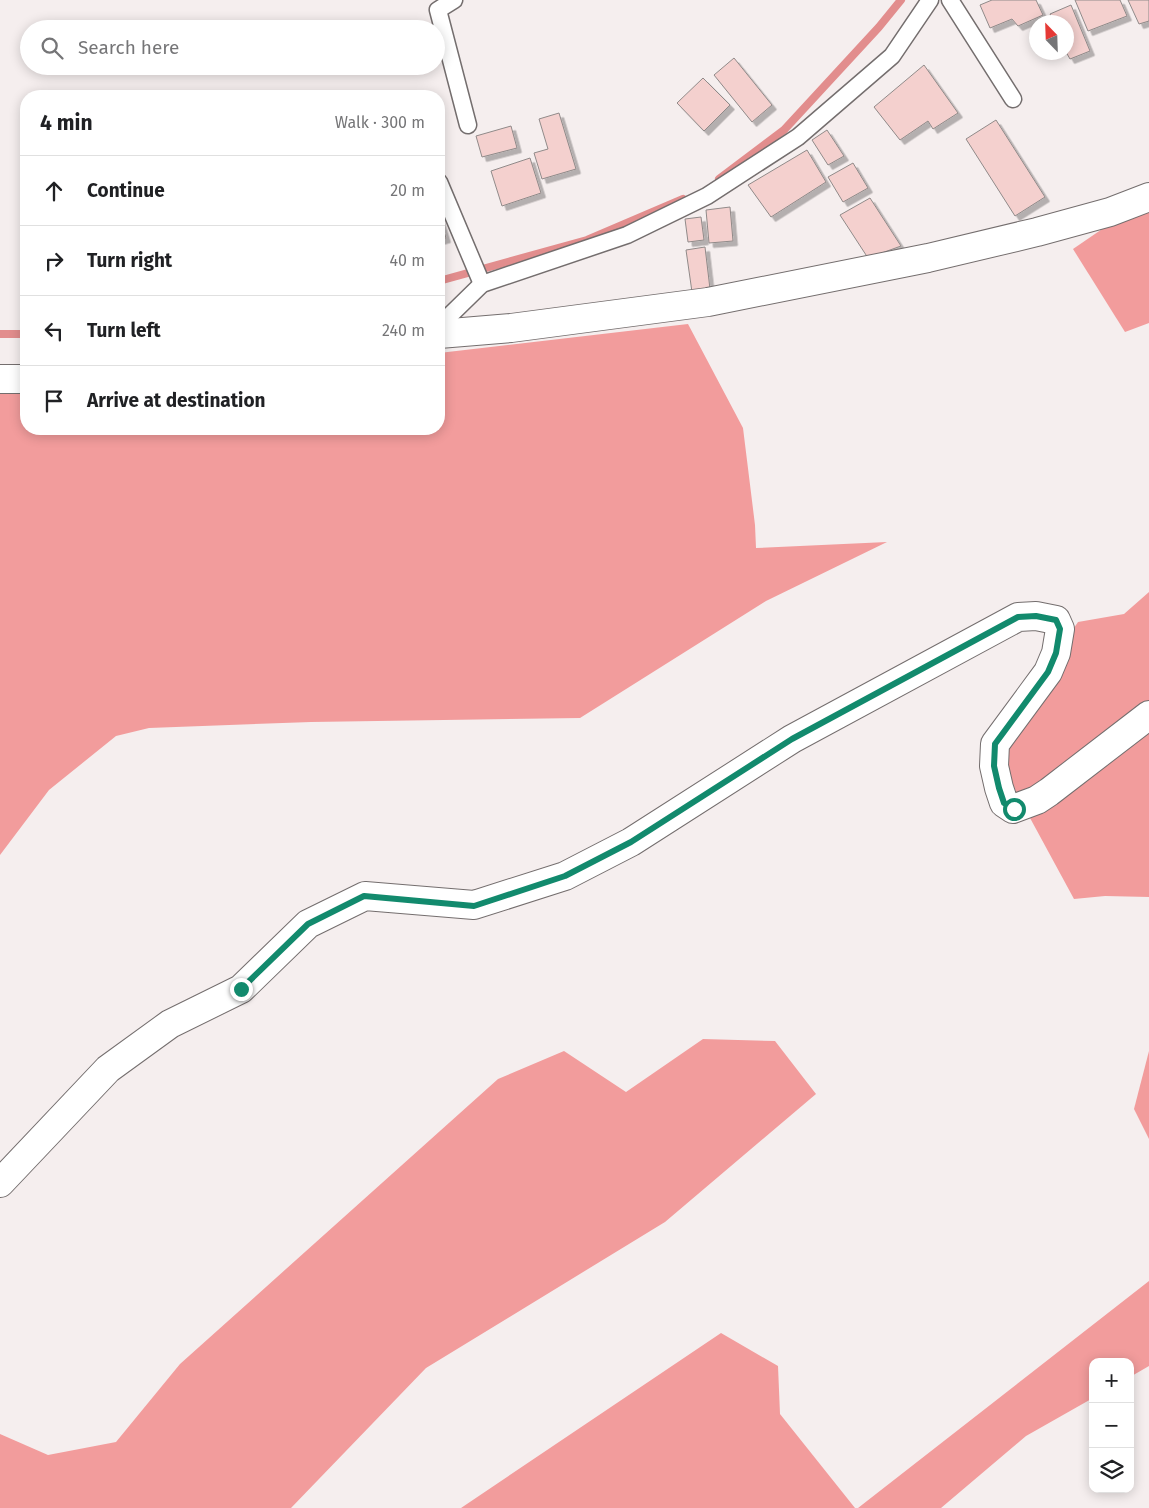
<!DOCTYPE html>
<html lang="en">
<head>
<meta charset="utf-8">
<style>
  :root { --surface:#fff; --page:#f6f6f6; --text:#202124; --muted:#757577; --line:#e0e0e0 }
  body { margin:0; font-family:"Fira Sans",sans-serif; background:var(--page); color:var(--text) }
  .controls { position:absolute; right:15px; bottom:15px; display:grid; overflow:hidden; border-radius:10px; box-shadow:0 2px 12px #0003 }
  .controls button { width:45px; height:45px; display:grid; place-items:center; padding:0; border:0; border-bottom:1px solid var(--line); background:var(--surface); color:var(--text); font:25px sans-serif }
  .compass { position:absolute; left:1029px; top:15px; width:45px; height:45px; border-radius:50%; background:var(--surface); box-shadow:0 2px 12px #0003; rotate:337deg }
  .stop { position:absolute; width:15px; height:15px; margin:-11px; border:4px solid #128a6d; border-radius:50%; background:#fff }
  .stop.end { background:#128a6d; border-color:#fff; box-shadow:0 1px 5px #0008 }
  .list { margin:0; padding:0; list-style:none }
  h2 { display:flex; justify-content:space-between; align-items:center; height:65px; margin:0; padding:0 20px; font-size:21px }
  h2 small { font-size:16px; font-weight:400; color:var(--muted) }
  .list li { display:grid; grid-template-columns:32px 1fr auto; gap:15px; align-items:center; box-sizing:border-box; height:70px; padding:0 20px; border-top:1px solid var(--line) }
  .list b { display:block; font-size:19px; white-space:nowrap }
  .list em { font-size:16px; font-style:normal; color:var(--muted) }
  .icon { flex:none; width:28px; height:28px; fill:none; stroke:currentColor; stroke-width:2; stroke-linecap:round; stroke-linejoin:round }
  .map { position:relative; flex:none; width:1149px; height:1508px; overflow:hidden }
  .search { position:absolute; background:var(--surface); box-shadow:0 2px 12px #0003; left:20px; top:20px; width:425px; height:55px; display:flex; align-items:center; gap:12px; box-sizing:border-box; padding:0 18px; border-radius:28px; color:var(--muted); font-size:19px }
  .panel { position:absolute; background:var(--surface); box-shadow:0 2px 12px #0003; left:20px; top:90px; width:425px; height:345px; border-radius:20px }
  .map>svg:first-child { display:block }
</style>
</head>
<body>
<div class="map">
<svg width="1149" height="1508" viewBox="0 0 1149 1508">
  <defs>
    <filter id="shadow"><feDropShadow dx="4.5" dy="4.5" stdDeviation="0" flood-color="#0004"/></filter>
  </defs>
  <rect width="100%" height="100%" fill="#f5eeee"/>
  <g fill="#f29c9c">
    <polygon points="1149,197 1149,323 1125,332 1073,249"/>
    <polygon points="688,324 743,428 755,525 756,548 887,542 766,601 580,718 311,722 149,728 116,736 49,790 0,855 0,390 26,388 26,429 439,429 439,353"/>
    <polygon points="1149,592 1149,897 1105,896 1074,899 1017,794 995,744 1078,622 1124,614"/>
    <polygon points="703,1039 775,1041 816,1094 665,1222 426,1368 291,1508 0,1508 0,1434 48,1455 116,1442 180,1364 498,1079 564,1051 626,1092"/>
    <polygon points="1149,1051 1149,1139 1134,1109"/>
    <polygon points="1149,1281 1149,1366 1130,1377 1130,1362 1093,1362 1093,1398 1026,1436 941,1508 858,1508"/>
    <polygon points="721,1333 778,1366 780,1414 855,1508 461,1508"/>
  </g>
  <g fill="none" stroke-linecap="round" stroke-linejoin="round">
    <g stroke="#e28d8d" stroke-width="8">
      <polyline points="719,179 784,130 879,27 901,0"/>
      <polyline points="439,281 587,240 683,199"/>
      <polyline points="0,334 26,334"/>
    </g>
  </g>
  <g fill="#f4d0ce" stroke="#908a89" filter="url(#shadow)">
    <polygon points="992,0 1036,0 1043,15 1018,26 1012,19 990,28 980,5"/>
    <polygon points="1075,0 1120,0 1127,16 1088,31"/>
    <polygon points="1128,0 1149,0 1149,21 1139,24"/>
    <polygon points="1071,5 1090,51 1070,59 1066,52 1066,22 1054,22 1050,14"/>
    <polygon points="734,58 772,105 752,122 714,75"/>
    <polygon points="924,65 958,113 933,129 928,121 900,140 874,107"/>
    <polygon points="703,78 730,105 704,131 677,103"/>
    <polygon points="559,113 576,169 542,179 534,153 548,149 539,119"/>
    <polygon points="996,120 1045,197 1015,216 966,139"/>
    <polygon points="511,126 517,148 482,157 476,136"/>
    <polygon points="827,130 844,156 828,165 812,140"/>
    <polygon points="807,150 826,182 771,217 748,185"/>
    <polygon points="530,158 541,193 502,206 491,171"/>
    <polygon points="853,163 868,188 843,202 828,177"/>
    <polygon points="870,198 901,246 868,258 840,215"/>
    <polygon points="730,207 733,241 709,243 706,210"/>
    <polygon points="439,215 446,238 439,240"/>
    <polygon points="701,217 704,240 688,242 685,219"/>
    <polygon points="705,247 710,289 692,292 686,250"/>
  </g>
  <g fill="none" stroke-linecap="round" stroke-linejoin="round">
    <g stroke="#746e6e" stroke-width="19">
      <g id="lane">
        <polyline points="454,0 438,10 468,125"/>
        <polyline points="950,0 1013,99"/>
        <polyline points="439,182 482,284"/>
        <polyline points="439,326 482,284 627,235 707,196 798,137 892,56 930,0"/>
      </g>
    </g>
    <g stroke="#746e6e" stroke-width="30">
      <g id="street">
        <polyline points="439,334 511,328 708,302 928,258 1037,232 1110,212 1149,197"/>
        <polyline points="0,379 26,379"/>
        <polyline points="0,1183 108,1069 170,1024 241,989 308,924 365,896 474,905 565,876 631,842 792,739 1018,617 1036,616 1056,620 1060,629 1056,653 1048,672 995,744 994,766 999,788 1004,803 1013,809 1037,800 1049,792 1149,715"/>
      </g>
    </g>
    <use href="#lane" stroke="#fff" stroke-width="16"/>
    <use href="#street" stroke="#fff" stroke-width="28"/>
  </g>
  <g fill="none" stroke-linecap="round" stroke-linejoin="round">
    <polyline stroke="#128a6d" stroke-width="6" points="241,989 308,924 364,896 474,906 565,876 631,842 792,739 1018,617 1036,616 1056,620 1060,629 1056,653 1048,672 995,744 994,766 999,788 1004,803 1014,809"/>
  </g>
</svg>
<div class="controls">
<button>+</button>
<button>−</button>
<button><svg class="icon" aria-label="layers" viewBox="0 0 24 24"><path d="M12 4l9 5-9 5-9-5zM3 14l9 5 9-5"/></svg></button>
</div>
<svg class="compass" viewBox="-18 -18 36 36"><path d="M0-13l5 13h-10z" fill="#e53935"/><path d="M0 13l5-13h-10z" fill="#757577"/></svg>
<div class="stop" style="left:1014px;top:809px"></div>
<div class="stop end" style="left:241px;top:989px"></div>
<div class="search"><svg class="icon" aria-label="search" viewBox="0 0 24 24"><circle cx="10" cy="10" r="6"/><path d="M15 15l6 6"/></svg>Search here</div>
<section class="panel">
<h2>4 min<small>Walk · 300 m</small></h2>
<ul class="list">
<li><svg class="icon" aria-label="ahead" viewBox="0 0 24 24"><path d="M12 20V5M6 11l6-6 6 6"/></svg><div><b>Continue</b></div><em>20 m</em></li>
<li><svg class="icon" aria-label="right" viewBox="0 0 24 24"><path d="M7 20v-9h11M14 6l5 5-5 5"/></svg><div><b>Turn right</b></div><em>40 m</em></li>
<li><svg class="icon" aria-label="left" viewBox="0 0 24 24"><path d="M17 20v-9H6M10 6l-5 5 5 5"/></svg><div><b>Turn left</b></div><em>240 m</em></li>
<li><svg class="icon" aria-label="arrive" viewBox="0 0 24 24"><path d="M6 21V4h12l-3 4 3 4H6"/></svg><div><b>Arrive at destination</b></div></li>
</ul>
</section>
</div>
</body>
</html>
